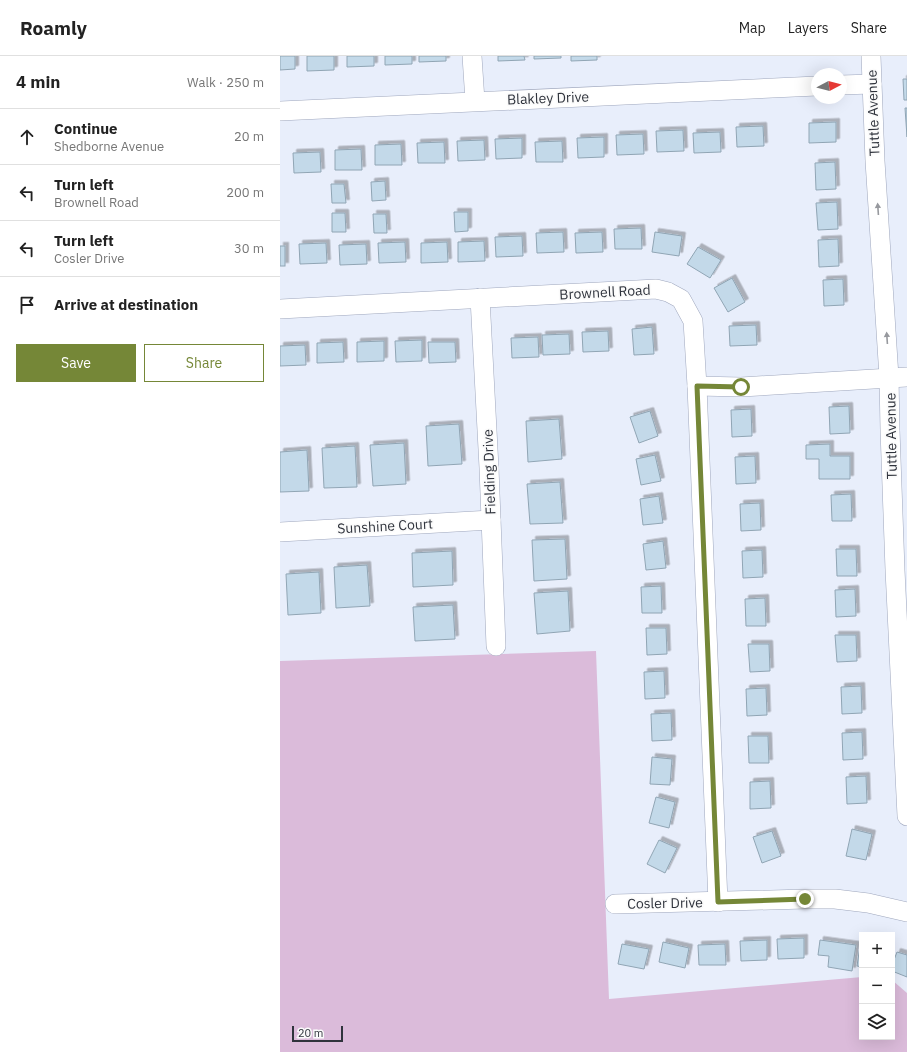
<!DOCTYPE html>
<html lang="en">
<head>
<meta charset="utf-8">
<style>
  :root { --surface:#fff; --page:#f2f2f2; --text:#222; --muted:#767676; --line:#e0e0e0; --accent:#758737 }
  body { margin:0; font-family:"IBM Plex Sans",sans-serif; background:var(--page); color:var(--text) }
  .controls { position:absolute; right:12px; bottom:12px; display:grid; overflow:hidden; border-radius:0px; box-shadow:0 4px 16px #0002 }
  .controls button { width:36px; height:36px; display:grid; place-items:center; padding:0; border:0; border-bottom:1px solid var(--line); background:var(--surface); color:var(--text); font:20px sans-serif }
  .compass { position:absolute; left:531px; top:12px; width:36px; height:36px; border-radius:50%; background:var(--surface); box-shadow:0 4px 16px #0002; rotate:83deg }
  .scale { position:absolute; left:12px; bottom:10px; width:51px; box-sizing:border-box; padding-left:4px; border:2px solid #2f333c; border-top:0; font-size:11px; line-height:14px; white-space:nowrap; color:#2f333c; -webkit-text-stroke:3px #fbfbfb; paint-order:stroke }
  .stop { position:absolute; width:12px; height:12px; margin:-9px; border:3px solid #758737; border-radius:50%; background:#fff }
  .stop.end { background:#758737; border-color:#fff; box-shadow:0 1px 4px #0008 }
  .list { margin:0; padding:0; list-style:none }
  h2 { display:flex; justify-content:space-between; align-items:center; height:52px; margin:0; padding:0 16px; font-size:17px }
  h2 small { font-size:13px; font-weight:400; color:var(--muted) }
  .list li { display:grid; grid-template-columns:26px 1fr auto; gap:12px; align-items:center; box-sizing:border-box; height:56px; padding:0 16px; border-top:1px solid var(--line) }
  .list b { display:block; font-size:15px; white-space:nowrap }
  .list p { margin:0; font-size:13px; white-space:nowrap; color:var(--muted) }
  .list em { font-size:13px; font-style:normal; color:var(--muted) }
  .actions { display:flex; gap:8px; padding:12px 16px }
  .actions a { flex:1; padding:9px 0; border:1px solid var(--accent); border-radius:0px; text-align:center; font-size:14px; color:var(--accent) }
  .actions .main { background:var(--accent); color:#fff }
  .icon { flex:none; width:22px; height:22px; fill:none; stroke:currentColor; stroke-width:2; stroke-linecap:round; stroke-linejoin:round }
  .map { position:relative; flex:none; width:627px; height:996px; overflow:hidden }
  header { display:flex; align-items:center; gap:24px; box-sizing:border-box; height:56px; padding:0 20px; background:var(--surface); border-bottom:1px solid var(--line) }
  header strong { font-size:19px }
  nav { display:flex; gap:22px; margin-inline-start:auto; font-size:14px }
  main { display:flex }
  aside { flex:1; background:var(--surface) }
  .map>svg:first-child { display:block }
</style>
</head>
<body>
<header>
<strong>Roamly</strong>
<nav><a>Map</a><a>Layers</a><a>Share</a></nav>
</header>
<main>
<aside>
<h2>4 min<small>Walk · 250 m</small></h2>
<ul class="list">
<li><svg class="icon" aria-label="ahead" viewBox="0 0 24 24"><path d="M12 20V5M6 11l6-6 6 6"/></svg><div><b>Continue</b><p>Shedborne Avenue</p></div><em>20 m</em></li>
<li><svg class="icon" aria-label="left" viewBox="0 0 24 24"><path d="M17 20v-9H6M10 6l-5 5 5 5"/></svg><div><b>Turn left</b><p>Brownell Road</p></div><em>200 m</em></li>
<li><svg class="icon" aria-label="left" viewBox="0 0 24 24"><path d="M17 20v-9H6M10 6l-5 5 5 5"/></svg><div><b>Turn left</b><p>Cosler Drive</p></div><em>30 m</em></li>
<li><svg class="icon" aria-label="arrive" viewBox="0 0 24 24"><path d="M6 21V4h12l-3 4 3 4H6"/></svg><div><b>Arrive at destination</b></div></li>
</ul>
<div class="actions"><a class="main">Save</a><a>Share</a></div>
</aside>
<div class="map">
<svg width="627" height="996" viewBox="0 0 627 996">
  <defs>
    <filter id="shadow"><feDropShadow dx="3.5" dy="-3.5" stdDeviation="0" flood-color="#0004"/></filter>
  </defs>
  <rect width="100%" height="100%" fill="#e8eefb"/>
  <polygon fill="#dbbbda" points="316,595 329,943 582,921 582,981 612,981 612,924 627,937 627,996 0,996 0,605"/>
  <g fill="#c3d9e9" stroke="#90a5b4" filter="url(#shadow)">
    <polygon points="0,0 15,0 15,13 0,14"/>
    <polygon points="27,0 54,0 54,14 27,15"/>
    <polygon points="67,0 94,0 94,10 67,11"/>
    <polygon points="105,0 132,0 132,8 105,9"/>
    <polygon points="139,0 166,0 166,5 139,6"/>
    <polygon points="218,0 244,0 245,4 218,5"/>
    <polygon points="254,0 281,0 281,2 254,3"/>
    <polygon points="291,0 317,0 317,4 291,5"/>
    <polygon points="623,23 627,23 627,44 624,44"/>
    <polygon points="625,52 627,52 627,81"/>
    <polygon points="556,66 556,86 529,87 529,67"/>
    <polygon points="483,70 484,90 457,91 456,71"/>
    <polygon points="403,74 404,95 377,96 376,75"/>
    <polygon points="440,76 441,96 414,97 413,77"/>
    <polygon points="363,78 364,98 337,99 336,79"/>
    <polygon points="324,81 324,101 298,102 297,82"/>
    <polygon points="242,82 242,102 216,103 215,83"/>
    <polygon points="204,84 205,104 178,105 177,85"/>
    <polygon points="282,85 283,106 256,106 255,86"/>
    <polygon points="164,86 165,107 138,107 137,87"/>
    <polygon points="121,88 122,109 95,109 95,89"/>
    <polygon points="81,93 82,114 55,114 55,94"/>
    <polygon points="40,96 41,116 14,117 13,97"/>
    <polygon points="555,106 556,133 536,134 535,107"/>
    <polygon points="105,125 106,144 92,145 91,126"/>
    <polygon points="51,128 64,128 66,147 52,147"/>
    <polygon points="557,146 558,173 538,174 536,147"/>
    <polygon points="174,156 188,156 188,175 175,176"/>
    <polygon points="52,157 65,157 66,176 52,176"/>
    <polygon points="93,158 106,158 107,177 94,177"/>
    <polygon points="361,172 362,193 335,193 334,173"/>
    <polygon points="283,176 284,196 257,197 256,177"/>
    <polygon points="322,176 323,196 296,197 295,177"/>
    <polygon points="375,176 402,180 399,200 372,196"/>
    <polygon points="242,180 243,200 216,201 215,181"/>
    <polygon points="558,183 559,210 539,211 538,184"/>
    <polygon points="204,185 205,205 178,206 178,186"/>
    <polygon points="125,186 126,206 99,207 98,187"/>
    <polygon points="167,186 168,206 141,207 141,187"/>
    <polygon points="46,187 47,207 20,208 19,188"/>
    <polygon points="86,188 87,208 60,209 59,189"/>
    <rect x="0" y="190" width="5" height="20"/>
    <polygon points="418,191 441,204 430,222 407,208"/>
    <polygon points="452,222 465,246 448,256 434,232"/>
    <polygon points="563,223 564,249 544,250 543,224"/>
    <polygon points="476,269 477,289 450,290 449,270"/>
    <polygon points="372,271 374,298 354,299 352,273"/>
    <polygon points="328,275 329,295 303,296 302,276"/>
    <polygon points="289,278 290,298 263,299 262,279"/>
    <polygon points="258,281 259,301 232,302 231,282"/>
    <polygon points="142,284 142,305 116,306 115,285"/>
    <polygon points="104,285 104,305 77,306 77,286"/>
    <polygon points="63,286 64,306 37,307 37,287"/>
    <polygon points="148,286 175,286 176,306 149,307"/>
    <polygon points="25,289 26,309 0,310 0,290"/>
    <polygon points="569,350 570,377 550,378 549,351"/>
    <polygon points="471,353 472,380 452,381 451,354"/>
    <polygon points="370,355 378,380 359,387 350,361"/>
    <polygon points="279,363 282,403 248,406 246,365"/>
    <polygon points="179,368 182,408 148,410 146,370"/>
    <polygon points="124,387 126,428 93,430 90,389"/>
    <polygon points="550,388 550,400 570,400 570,423 539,423 539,403 526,403 526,389"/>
    <polygon points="75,390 77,431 44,432 42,392"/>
    <polygon points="27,394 29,435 0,436 0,396"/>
    <polygon points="375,399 381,425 361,429 356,403"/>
    <polygon points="475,400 476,427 456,428 455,401"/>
    <polygon points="280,426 283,467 250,468 247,428"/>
    <polygon points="571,438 572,465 552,465 551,439"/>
    <polygon points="379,440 383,467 363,469 360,443"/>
    <polygon points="480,447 481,474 461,475 460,448"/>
    <polygon points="285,483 287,523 254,525 252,484"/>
    <polygon points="383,485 386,512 366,514 363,488"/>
    <polygon points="556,493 576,493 577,520 557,520"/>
    <polygon points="482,494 483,521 463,522 462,495"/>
    <polygon points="172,495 173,529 133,531 132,497"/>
    <polygon points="87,509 90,550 56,552 54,511"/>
    <polygon points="39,516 41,557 8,559 6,518"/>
    <polygon points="381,530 382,557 362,557 361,531"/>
    <polygon points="575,533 576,560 556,561 555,534"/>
    <polygon points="288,535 290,575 257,578 254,537"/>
    <polygon points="485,542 486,570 466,570 465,543"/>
    <polygon points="173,549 175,583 135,585 133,551"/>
    <polygon points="366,572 386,572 387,598 367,599"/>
    <polygon points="555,579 576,579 577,605 557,606"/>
    <polygon points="468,588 489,588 490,615 470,616"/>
    <polygon points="384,615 385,642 365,643 364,616"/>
    <polygon points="581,630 582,657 562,658 561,631"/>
    <polygon points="486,632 487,659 467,660 466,633"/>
    <polygon points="391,657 392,684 372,685 371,658"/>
    <polygon points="582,676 583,703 563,704 562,677"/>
    <polygon points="468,680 488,680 489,707 469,707"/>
    <polygon points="372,701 392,703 390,729 370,728"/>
    <polygon points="586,720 587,747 567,748 566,721"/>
    <polygon points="490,725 491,752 470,753 470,726"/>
    <polygon points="376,741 395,746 389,772 369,767"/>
    <polygon points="572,773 592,778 586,804 566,800"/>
    <polygon points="492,775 501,800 482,807 473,781"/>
    <polygon points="379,784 397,792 385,817 367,808"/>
    <polygon points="524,882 524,902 498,903 497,883"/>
    <polygon points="487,884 487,904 461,905 460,885"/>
    <polygon points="540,884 576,889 572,915 548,911 549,900 538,899"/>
    <polygon points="383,886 409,892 405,912 379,906"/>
    <polygon points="342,888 369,893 364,913 338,908"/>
    <polygon points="445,888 446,909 419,909 418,889"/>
    <polygon points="580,890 582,891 582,911 577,910"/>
    <polygon points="617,896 627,899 627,921 612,915 612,909"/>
  </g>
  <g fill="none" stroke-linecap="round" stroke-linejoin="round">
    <g stroke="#9fa7bd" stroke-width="20">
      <g id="street">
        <polyline points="192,0 195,45"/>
        <polyline points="591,0 595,105 609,321 610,374 615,514 627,760"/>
        <polyline points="561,29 592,28"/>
        <polyline points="0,55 537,30"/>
        <polyline points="200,242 209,412 216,590"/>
        <polyline points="0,253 376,233 388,236 401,243 413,265 417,330 438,846"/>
        <polyline points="417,330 461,331 627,321"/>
        <polyline points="0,476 211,464"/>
        <polyline points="335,848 525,843 555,843 588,847 627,856"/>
      </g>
    </g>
    <use href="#street" stroke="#fff" stroke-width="19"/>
  </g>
  <defs><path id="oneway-solid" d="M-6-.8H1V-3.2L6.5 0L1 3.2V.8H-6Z"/></defs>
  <g fill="#97999e">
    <use href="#oneway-solid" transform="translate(598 153) rotate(-94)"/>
    <use href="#oneway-solid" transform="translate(607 282) rotate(-94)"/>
  </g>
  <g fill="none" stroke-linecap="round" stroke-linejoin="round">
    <polyline stroke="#758737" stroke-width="5" points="461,331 417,330 438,846 525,843"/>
  </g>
  <g text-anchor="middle" stroke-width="3.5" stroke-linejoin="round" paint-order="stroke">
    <g font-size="14" fill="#2f333c" stroke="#fbfbfb">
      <text transform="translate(268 42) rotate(-2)" y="5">Blakley Drive</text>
      <text transform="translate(593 57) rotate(-92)" y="5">Tuttle Avenue</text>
      <text transform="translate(325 236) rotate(-3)" y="5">Brownell Road</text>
      <text transform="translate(611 380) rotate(-91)" y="5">Tuttle Avenue</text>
      <text transform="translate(209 416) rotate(-92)" y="5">Fielding Drive</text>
      <text transform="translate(105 470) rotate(-3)" y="5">Sunshine Court</text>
      <text transform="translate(385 847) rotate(-1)" y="5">Cosler Drive</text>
    </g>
  </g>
</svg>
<div class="controls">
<button>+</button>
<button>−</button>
<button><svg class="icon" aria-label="layers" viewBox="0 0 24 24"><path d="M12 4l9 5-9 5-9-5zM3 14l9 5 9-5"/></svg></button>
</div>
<svg class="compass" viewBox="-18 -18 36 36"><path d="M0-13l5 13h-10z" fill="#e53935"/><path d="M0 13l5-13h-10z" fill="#767676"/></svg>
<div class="scale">20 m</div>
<div class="stop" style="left:461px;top:331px"></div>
<div class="stop end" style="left:525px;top:843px"></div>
</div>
</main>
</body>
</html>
